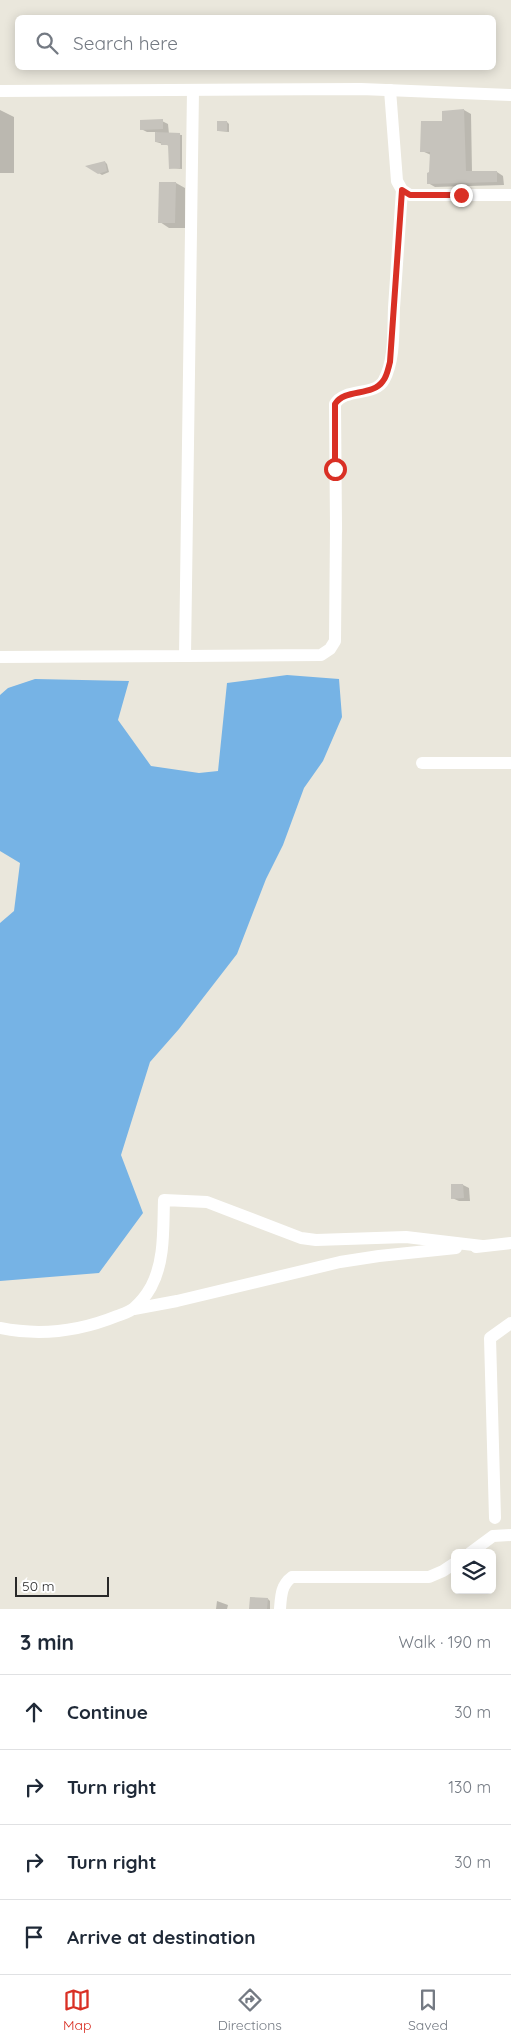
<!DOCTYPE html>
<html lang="en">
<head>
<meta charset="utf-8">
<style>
  :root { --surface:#fff; --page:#f2f2f3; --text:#1f2937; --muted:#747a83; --line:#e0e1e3; --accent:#d93025 }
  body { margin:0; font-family:Quicksand,sans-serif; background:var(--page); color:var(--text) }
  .controls { position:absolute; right:15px; bottom:15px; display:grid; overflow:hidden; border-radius:8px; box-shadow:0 2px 12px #0003 }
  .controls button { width:45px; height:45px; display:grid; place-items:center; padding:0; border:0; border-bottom:1px solid var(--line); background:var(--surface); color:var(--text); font:25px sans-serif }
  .scale { position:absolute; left:15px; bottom:12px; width:94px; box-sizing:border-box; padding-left:5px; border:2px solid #292929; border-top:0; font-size:14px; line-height:18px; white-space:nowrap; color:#292929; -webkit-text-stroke:4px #fff; paint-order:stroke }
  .stop { position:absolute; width:15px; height:15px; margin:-11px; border:4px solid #d93025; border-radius:50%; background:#fff }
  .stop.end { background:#d93025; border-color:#fff; box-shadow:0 1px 5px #0008 }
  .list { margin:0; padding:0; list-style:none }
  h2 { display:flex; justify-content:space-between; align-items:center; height:65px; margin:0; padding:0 20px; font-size:21px }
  h2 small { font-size:16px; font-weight:400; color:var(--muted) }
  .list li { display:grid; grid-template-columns:32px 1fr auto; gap:15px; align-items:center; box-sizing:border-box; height:75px; padding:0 20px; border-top:1px solid var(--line) }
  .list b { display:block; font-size:19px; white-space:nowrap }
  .list em { font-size:16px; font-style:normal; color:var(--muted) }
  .icon { flex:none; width:28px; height:28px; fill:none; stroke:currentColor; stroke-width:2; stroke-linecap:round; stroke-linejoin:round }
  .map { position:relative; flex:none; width:511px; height:1609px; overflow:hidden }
  .search { position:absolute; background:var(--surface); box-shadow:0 2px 12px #0003; left:15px; right:15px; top:15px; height:55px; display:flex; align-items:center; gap:12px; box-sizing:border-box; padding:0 18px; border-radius:8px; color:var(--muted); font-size:19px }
  .sheet { height:365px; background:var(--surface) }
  nav { display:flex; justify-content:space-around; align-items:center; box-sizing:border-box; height:70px; border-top:1px solid var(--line); background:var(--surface); font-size:14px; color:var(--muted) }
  nav a { display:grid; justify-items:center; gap:2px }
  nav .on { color:var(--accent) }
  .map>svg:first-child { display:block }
</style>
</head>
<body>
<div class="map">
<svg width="511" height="1609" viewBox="0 0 511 1609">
  <rect width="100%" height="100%" fill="#eae7dc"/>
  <polygon fill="#76b3e5" points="287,675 339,679 342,717 323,761 304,788 283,845 266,879 237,954 179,1029 150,1062 121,1155 143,1213 99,1273 0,1281 0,923 14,911 20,863 0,851 0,695 8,688 35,679 129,681 118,720 151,766 199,773 218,771 227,683"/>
  <g fill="#0003">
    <polygon points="0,110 14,117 14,173 0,173"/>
    <polygon points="464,110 471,114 472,172 497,172 503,176 504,185 435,187 428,183 430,174 431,155 422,151 444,123"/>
    <polygon points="162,121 168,124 169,134 182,135 182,169 170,168 170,146 156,142 157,132 147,132 141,129"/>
    <polygon points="227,122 229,124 229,132 218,131"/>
    <polygon points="105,162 107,164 109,172 102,175 88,166"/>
    <polygon points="176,183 185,188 185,228 169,228 160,222"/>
    <polygon points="463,1185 469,1188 470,1201 459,1201 452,1198"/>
    <polygon points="268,1599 270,1601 270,1609 250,1609"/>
    <polygon points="217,1601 228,1605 227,1609 216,1609"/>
  </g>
  <g fill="#c6c3bc">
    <polygon points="464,109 466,171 497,171 497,182 427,184 427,173 429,172 430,152 420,152 421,121 442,121 442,111"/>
    <polygon points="163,119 163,129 140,130 140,120"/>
    <rect x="217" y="121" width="10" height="10"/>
    <polygon points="155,132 180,133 180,168 169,169 168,145 161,145 161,142 155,142"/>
    <polygon points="105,161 107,171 98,174 85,166"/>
    <polygon points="159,182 176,182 175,223 158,223"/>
    <polygon points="451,1184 463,1184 464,1198 451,1199"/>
    <polygon points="250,1597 268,1598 267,1609 249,1609"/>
  </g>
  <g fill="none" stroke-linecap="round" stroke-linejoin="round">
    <g stroke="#fff" stroke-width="12">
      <polyline points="390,90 397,181 402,190 410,195 511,195"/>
      <polyline points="0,91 361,89 511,95"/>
      <path d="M185,656L321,655L330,649L335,641L336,526L335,404C345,387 375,397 384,380C395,360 393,330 394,308C397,269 399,229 402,190"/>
      <polyline points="0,657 185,656 193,90"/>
      <polyline points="422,763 511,763"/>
      <polyline points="476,1247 511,1243"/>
      <polyline points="134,1309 177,1301 340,1262 379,1256 456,1248"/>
      <path d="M0,1328C39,1336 80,1331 117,1316C122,1314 130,1312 134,1308C140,1303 147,1294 151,1287C165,1261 163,1229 164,1200L207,1202L301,1238L316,1240L406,1237L482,1246"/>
      <polyline points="495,1518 490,1338 511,1323"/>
      <polyline points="470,1553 493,1536 511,1535"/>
      <path d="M280,1609C281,1596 281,1585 292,1577H429L443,1571L455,1563"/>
    </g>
  </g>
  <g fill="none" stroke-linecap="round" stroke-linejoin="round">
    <path stroke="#d93025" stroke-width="6" d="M335,469V404C345,388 372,397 383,381C387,376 388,369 390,362L402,190L410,195H461"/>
  </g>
</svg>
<div class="controls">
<button><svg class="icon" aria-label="layers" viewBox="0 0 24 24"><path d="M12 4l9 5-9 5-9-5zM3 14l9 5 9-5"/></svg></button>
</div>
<div class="scale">50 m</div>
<div class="stop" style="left:335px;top:469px"></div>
<div class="stop end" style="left:461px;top:195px"></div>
<div class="search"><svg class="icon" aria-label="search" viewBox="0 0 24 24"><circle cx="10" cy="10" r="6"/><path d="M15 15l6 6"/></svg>Search here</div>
</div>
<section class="sheet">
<h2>3 min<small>Walk · 190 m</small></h2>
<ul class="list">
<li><svg class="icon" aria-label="ahead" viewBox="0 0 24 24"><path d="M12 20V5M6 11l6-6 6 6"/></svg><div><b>Continue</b></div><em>30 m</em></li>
<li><svg class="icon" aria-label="right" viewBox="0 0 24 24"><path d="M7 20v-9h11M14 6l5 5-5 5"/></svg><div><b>Turn right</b></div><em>130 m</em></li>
<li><svg class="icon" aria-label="right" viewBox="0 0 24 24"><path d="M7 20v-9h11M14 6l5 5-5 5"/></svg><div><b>Turn right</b></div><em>30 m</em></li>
<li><svg class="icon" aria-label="arrive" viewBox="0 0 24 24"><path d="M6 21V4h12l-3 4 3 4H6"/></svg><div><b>Arrive at destination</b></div></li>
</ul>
</section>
<nav>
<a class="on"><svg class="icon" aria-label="map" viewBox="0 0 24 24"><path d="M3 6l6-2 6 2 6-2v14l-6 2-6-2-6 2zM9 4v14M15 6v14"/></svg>Map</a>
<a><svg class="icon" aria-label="directions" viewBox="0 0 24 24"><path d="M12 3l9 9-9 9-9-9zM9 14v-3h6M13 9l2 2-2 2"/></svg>Directions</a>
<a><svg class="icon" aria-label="saved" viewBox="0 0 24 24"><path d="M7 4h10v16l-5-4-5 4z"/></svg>Saved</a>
</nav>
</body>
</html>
